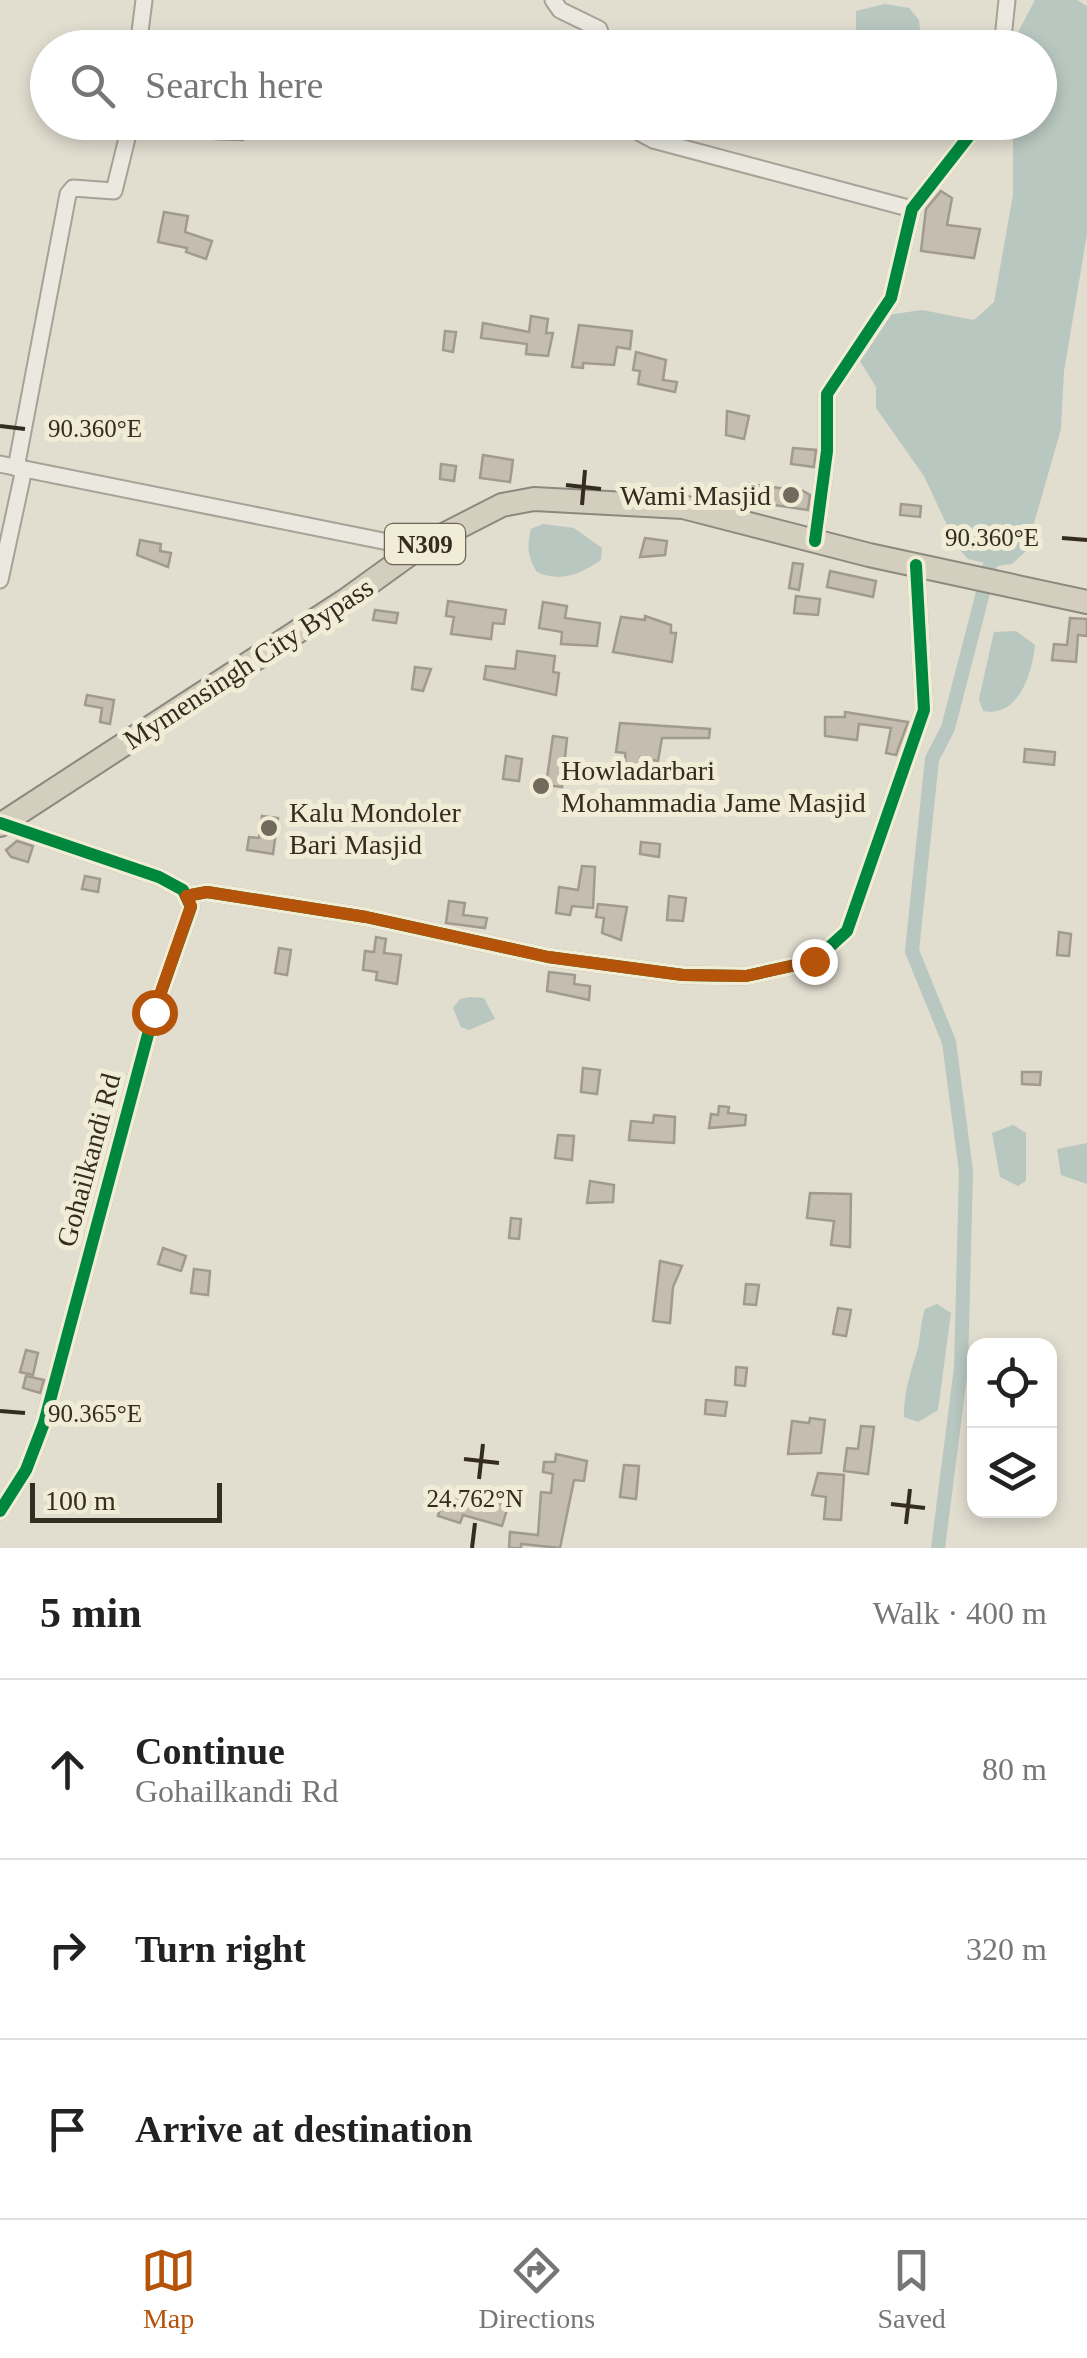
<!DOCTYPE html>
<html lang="en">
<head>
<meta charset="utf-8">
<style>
  :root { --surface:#fff; --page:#f6f6f6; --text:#222; --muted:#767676; --line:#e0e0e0; --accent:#b45309 }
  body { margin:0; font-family:Georgia,serif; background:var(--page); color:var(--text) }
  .controls { position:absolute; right:30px; bottom:30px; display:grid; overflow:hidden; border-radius:20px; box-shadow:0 5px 15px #0003 }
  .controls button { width:90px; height:90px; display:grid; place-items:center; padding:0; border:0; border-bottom:2px solid var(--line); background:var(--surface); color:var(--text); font:50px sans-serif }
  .scale { position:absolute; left:30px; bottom:25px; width:192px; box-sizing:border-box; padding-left:10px; border:5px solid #342c20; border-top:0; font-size:28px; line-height:35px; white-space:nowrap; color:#342c20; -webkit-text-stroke:8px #f1ecd5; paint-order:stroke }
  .stop { position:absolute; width:30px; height:30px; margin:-22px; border:8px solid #b45309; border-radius:50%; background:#fff }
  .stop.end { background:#b45309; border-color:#fff; box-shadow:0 2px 10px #0008 }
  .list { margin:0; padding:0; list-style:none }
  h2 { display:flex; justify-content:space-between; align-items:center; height:130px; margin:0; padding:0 40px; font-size:42px }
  h2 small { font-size:32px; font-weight:400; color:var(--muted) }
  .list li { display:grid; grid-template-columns:65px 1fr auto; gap:30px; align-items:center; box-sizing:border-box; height:180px; padding:0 40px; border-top:2px solid var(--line) }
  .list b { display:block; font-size:38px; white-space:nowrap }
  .list p { margin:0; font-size:32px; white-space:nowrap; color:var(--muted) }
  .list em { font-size:32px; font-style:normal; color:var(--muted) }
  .icon { flex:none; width:55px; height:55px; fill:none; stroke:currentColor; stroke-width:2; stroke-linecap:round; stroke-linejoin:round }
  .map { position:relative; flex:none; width:1087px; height:1548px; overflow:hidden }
  .search { position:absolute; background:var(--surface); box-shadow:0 5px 15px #0003; left:30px; right:30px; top:30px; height:110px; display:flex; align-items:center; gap:25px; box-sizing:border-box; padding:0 35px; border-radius:55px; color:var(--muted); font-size:38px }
  .sheet { height:670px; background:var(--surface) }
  nav { display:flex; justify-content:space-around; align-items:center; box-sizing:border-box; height:140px; border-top:2px solid var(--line); background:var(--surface); font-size:28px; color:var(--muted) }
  nav a { display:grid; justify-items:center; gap:5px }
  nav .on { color:var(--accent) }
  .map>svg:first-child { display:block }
</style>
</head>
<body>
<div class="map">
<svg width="1087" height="1548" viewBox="0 0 1087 1548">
  <rect width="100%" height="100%" fill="#e1ddcf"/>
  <g fill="#b8c7c0">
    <polygon points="1035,0 1077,0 1087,6 1087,234 1064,371 1061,429 1026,551 1012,564 997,566 968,559 957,547 924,476 876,408 876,387 860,361 863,347 887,315 922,310 974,320 994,302 1013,195 1013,123 1040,122 1040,48 1015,47 1016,36"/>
    <polygon points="885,4 909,8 919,20 922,47 856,47 856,11"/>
    <path d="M543,524L574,528L602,548L601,560C580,574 561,583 537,572C527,556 527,546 531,529Z"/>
    <path d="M1016,631L1035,645C1032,673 1019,718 983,711L979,699L994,632Z"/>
    <polygon points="470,997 484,998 495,1019 469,1030 461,1027 453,1008 460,999"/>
    <polygon points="1013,1125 1026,1133 1026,1181 1018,1186 1000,1177 992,1133"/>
    <polygon points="1087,1143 1087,1184 1061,1175 1057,1149"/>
    <path d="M937,1304L951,1313L938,1410L918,1422L904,1417C904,1391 910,1375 917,1351C921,1337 920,1323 925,1309Z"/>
  </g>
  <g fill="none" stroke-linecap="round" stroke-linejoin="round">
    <polyline stroke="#b8c7c0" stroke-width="14" points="938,1548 961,1368 966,1171 949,1042 912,951 932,759 948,728 994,550"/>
  </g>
  <g fill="#c5bdb0" stroke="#a19a8e" stroke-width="2.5">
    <polygon points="217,125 245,127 243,140 215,139"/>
    <polygon points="941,191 952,198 947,225 980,229 974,258 921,251 926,209"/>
    <polygon points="164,212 188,216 185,232 212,241 206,259 186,252 187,248 158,242"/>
    <polygon points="531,316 548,319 546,333 553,333 548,356 526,354 527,344 481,338 483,323 529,332"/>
    <polygon points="579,325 632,331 630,349 617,347 614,365 583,363 583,368 572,367"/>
    <polygon points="445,331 456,332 453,352 443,350"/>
    <polygon points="636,352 666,360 663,380 677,382 675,392 638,384 640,371 633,370"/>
    <polygon points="727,411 749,416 744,439 726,435"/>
    <polygon points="793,448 816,450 814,467 791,464"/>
    <polygon points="483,455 513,460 510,482 480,478"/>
    <polygon points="441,464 456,466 454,481 440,479"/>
    <polygon points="749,484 803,491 810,495 808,510 747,501"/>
    <polygon points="901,504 921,506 920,517 900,515"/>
    <polygon points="645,538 667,541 665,555 640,557"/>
    <polygon points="140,540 161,544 160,551 171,553 168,567 137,555"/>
    <polygon points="793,563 803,564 799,590 789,588"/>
    <polygon points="830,571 876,581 873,597 827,587"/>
    <polygon points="796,596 820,599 818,615 794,613"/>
    <polygon points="448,601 506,610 504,624 493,623 491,639 451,634 454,617 446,616"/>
    <polygon points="543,602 567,606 565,618 600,623 597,646 561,644 562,632 539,628"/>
    <polygon points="375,610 398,613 396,623 373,620"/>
    <polygon points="645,616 671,625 671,633 676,633 672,662 613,652 621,617 645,620"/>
    <polygon points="1070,618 1087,619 1087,636 1078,635 1076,662 1052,660 1054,644 1067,645"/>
    <polygon points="517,651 555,656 553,672 559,673 556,695 484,679 486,666 515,669"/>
    <polygon points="415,667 431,669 423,691 412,689"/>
    <polygon points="87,695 114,700 110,724 100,722 102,708 85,705"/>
    <polygon points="845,712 908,722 896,755 886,753 891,728 859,724 857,740 825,736 825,717 845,717"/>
    <polygon points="620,723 710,729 709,738 662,738 658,761 640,758 638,780 627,779 625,753 616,752"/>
    <polygon points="553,736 567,738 562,787 546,785"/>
    <polygon points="1025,749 1055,752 1054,765 1024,762"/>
    <polygon points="506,756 522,759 519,781 503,779"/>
    <polygon points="262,816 278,818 273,854 247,850 249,837 259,838"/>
    <polygon points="17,841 33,846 28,862 11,857 6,850"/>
    <polygon points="641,842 660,844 659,857 640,854"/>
    <polygon points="582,866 595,867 593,908 572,906 570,915 556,913 559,887 578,890"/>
    <polygon points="85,876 100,879 98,892 82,889"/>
    <polygon points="669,896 686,898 683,921 667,920"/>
    <polygon points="449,901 465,903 463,915 487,918 485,928 446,923"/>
    <polygon points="598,904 627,907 621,940 602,933 604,918 596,917"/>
    <polygon points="1059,932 1071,934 1069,956 1057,955"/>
    <polygon points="376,937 386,939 384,953 401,955 397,984 376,980 377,972 363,970 365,951 374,952"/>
    <polygon points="279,948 291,950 287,975 275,973"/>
    <polygon points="549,972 575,975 574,984 590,986 589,1000 547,991"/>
    <polygon points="583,1068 600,1070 597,1094 581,1092"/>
    <polygon points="1022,1072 1041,1072 1040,1085 1022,1084"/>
    <polygon points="719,1106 729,1107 728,1113 746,1115 745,1125 709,1128 711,1114 718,1115"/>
    <polygon points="654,1115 675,1117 674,1143 629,1140 631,1121 653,1123"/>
    <polygon points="558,1135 574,1136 572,1160 555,1158"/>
    <polygon points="590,1181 614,1185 613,1202 587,1203"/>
    <polygon points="810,1193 851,1194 850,1247 831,1245 834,1221 807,1218"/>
    <polygon points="511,1218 521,1219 519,1239 509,1238"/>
    <polygon points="163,1248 186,1256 181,1271 158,1264"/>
    <polygon points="660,1261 682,1266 673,1287 670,1323 653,1321"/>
    <polygon points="194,1269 210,1271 208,1295 191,1293"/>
    <polygon points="746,1284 759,1285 756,1305 744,1304"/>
    <polygon points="838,1308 851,1310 846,1336 833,1334"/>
    <polygon points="26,1350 38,1353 33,1375 20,1372"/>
    <polygon points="736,1367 747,1368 745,1386 735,1385"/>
    <polygon points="26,1376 44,1380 40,1393 23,1388"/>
    <polygon points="706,1400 727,1402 725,1416 705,1414"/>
    <polygon points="810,1418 825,1420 821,1453 788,1454 792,1421 809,1423"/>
    <polygon points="861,1426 874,1427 868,1474 844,1471 847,1448 858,1449"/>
    <polygon points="556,1454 587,1461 584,1481 574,1480 560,1548 521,1544 521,1548 509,1548 510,1532 538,1535 541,1492 551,1493 553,1474 543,1472 544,1462 555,1462"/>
    <polygon points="624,1465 639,1466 636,1499 620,1497"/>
    <polygon points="818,1473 844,1475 841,1520 824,1519 826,1497 812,1495"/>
    <polygon points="444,1496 483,1508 485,1499 508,1506 502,1526 463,1515 460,1523 438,1516"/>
  </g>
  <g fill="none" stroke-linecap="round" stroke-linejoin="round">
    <g stroke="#a6a297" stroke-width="19">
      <g id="minor">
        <polyline points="144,0 140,32 147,48"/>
        <polyline points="553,0 560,10 599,29 605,48"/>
        <polyline points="1002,48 1007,0"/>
        <polyline points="620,122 653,140 912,209"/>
        <polyline points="0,464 418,548"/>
        <polyline points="16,468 68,194 73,188 114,191 131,122"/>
        <polyline points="815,541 827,451 827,394 891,298 912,209 980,122"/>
        <polyline points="0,580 24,469"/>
        <polyline points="0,823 159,877 183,890 191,907 154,1012 44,1423 26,1470 0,1511"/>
        <polyline points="186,896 207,892 366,917 548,957 683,975 746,976 814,961 847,931 924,710 916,565"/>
      </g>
    </g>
    <g stroke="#8c887e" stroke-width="26">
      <polyline id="highway" points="0,825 346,600 418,548 502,505 534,499 683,507 869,555 1087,602"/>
    </g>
    <use href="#minor" stroke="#eae8df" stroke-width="15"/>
    <use href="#highway" stroke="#d4cebf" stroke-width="22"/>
    <g stroke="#f1ecd5" stroke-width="19">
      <g id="cycleway">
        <polyline points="815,541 827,451 827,394 891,298 912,209 980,122"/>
        <polyline points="0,823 159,877 183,890 191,907 154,1012 44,1423 26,1470 0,1511"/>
        <polyline points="186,896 207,892 366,917 548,957 683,975 746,976 814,961 847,931 924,710 916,565"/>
      </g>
    </g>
    <use href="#cycleway" stroke="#00873e" stroke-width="12"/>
  </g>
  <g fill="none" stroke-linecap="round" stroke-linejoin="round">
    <polyline stroke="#b45309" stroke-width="12" points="154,1012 191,906 186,896 207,892 366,917 548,957 683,975 746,976 814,961"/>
  </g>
  <path fill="none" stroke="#342c20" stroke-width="4" d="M0,426L25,429M566,485L601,489M582,505L585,470M1062,538L1087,540M0,1411L25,1413M464,1459L499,1463M479,1479L483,1444M891,1504L925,1508M906,1524L910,1489M472,1548L475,1523"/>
  <g fill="#716a5d" stroke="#f1ecd5" stroke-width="4">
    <circle cx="791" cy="495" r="10"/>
    <circle cx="541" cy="786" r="10"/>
    <circle cx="269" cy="828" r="10"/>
  </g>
  <g text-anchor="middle" stroke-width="10" stroke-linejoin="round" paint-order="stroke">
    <rect fill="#f1ecd5" stroke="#6d6656" stroke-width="2.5" x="385" y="524" width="80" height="40" rx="8"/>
    <g font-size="25" font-weight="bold" fill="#342c20">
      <text x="425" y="553">N309</text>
    </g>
    <g font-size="28" fill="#342c20" stroke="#f1ecd5" text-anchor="start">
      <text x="771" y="505" text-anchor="end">Wami Masjid</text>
      <text x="561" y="780">Howladarbari<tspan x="561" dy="32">Mohammadia Jame Masjid</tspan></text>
      <text x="289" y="822">Kalu Mondoler<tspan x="289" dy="32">Bari Masjid</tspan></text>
    </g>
    <g font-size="28" fill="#342c20" stroke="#f1ecd5">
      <text transform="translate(248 663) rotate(-33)" y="10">Mymensingh City Bypass</text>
      <text transform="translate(88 1160) rotate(-75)" y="10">Gohailkandi Rd</text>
    </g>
  </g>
  <g font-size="25" text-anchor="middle" fill="#342c20" stroke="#f1ecd5" stroke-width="10" stroke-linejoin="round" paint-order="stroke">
    <text x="95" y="437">90.360°E</text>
    <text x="992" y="546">90.360°E</text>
    <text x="95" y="1422">90.365°E</text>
    <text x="475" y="1507">24.762°N</text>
  </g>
</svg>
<div class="controls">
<button><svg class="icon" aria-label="locate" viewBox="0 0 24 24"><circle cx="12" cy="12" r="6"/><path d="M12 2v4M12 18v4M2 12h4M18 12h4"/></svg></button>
<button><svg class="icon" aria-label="layers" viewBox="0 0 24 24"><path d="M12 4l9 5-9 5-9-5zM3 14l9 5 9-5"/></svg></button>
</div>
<div class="scale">100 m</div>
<div class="stop" style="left:154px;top:1012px"></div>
<div class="stop end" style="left:814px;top:961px"></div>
<div class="search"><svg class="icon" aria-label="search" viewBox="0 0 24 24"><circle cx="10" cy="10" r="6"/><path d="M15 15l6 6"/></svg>Search here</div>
</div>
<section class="sheet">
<h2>5 min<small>Walk · 400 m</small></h2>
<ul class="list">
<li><svg class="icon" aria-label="ahead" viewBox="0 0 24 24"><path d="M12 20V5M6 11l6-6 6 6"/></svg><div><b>Continue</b><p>Gohailkandi Rd</p></div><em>80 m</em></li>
<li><svg class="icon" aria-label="right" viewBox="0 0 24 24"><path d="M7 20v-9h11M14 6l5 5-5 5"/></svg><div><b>Turn right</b></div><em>320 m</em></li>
<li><svg class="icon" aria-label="arrive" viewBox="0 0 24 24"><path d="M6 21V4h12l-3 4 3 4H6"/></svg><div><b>Arrive at destination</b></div></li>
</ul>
</section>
<nav>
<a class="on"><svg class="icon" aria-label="map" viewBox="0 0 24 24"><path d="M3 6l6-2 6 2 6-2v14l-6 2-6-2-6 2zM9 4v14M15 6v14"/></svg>Map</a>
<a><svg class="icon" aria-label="directions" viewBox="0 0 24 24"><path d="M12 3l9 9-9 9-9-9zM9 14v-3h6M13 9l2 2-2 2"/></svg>Directions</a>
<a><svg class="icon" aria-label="saved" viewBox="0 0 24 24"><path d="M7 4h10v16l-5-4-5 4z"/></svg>Saved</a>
</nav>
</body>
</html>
